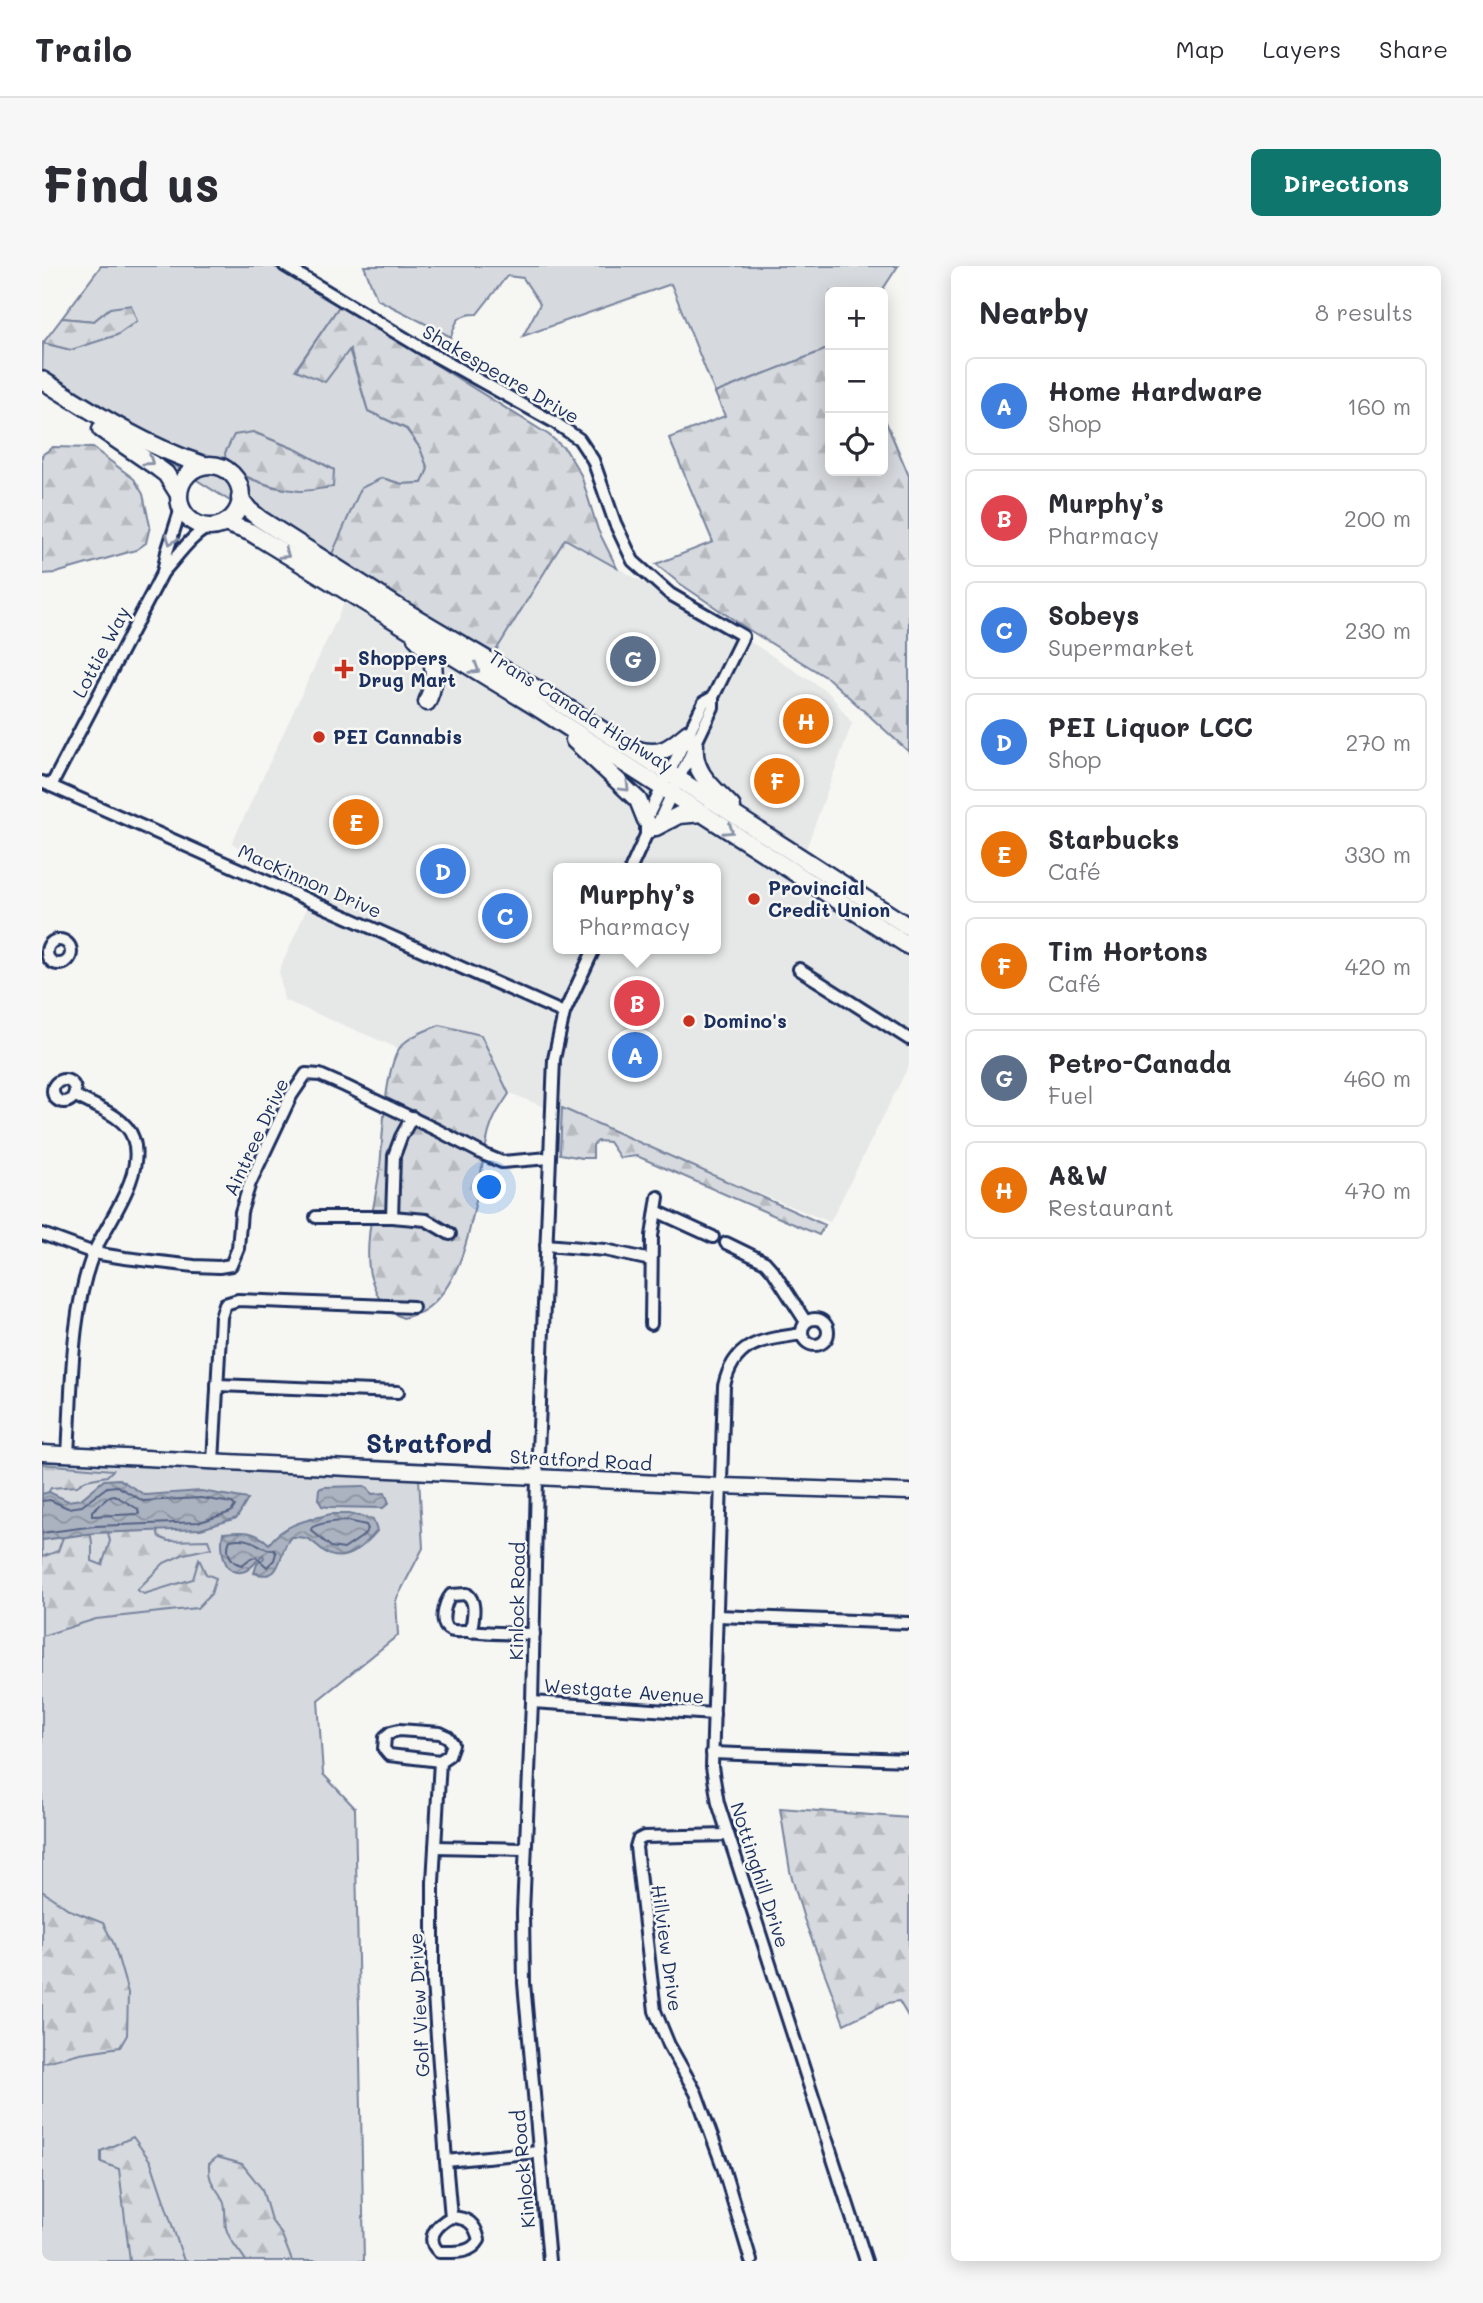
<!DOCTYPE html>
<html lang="en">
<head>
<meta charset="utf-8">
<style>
  :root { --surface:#fff; --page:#f7f7f7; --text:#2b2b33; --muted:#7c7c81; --line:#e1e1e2; --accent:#0f766e }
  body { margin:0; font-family:Mali,sans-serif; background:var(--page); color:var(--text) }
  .controls { position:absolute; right:21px; top:21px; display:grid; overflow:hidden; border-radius:10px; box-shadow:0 4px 18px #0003 }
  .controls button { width:63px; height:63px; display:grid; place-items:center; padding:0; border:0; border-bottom:2px solid var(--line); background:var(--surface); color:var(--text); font:35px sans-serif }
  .you { position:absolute; left:448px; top:922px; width:24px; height:24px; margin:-18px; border:5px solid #fff; border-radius:50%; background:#1a73e8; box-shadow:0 0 0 10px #1a73e833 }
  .badge { display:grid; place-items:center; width:46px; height:46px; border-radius:50%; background:var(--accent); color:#fff; font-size:23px; font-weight:700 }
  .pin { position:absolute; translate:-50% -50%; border:4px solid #fff; box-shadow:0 2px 7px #0006 }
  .popup { position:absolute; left:511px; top:597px; width:168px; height:91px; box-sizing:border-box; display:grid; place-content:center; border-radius:10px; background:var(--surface); filter:drop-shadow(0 2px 5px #0005); font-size:23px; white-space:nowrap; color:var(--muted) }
  .popup b { font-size:26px; color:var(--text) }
  .popup::after { content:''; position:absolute; left:50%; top:100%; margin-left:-14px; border:14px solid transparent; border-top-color:var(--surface) }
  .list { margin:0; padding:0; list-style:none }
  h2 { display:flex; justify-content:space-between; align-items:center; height:91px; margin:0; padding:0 28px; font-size:30px }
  h2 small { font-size:23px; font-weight:400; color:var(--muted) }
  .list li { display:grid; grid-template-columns:46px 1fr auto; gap:21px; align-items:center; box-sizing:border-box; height:98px; margin:0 14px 14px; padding:0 14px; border:2px solid var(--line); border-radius:10px }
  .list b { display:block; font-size:26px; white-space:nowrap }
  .list p { margin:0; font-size:23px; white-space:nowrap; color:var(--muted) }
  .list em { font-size:23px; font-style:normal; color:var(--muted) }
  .icon { flex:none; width:38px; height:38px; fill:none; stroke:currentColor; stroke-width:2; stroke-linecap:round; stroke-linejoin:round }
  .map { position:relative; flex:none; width:867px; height:1995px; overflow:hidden; border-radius:10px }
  header { display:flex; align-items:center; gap:42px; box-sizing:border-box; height:98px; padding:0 35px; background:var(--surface); border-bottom:2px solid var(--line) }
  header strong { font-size:33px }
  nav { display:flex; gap:38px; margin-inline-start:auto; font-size:24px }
  .intro { display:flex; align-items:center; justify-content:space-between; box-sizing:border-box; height:168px; padding:0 42px }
  h1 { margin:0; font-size:49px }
  .button { padding:18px 32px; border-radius:10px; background:var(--accent); color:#fff; font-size:24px; font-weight:700 }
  main { display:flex; gap:42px; padding:0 42px }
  aside { flex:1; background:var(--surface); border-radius:10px; box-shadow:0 4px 18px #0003 }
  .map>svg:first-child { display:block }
</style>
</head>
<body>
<header>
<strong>Trailo</strong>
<nav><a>Map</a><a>Layers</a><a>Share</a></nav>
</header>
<div class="intro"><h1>Find us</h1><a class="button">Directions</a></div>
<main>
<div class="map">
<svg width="867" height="1995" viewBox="0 0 867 1995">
  <defs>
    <pattern id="forest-firs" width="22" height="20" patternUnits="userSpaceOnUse" patternTransform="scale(1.75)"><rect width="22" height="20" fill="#d6d9dd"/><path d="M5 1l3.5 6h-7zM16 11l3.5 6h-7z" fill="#b7bbc0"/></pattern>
    <pattern id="water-waves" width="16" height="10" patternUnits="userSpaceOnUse" patternTransform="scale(1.75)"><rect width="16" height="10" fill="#abb2c0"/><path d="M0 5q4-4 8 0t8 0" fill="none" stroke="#8a919f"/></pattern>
  </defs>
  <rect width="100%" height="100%" fill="#f6f6f2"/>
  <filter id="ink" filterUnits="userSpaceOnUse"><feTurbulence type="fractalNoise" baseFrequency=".0143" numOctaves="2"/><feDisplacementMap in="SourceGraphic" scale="14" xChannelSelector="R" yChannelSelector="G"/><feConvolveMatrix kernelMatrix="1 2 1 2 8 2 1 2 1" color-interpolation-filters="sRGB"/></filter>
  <g filter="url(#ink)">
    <path fill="#e6e7e7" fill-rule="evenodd" d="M524,273L715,380L787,427L810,457L764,583L867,656V799L788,956L351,780L242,734L237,705L269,633L190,577L307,327L445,399ZM516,602H674V683H516Z"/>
    <g fill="#d6d9dd" stroke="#78849e" stroke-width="2" fill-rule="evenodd">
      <path d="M59,0H231L298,39L254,103L307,83L326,145L364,163L378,182L386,203L380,217L360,218L340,212L286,297L0,116L1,77L29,84L68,42L52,55L20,52ZM211,166L255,184L291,203L259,225L231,221L201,210Z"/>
      <path d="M322,0H856L839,26H788V82L673,127L629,18L481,70L498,38L481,12L465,10L435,48C416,48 414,54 409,71L335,33Z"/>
      <polygon points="0,1188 377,1212 381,1282 354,1334 356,1369 276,1434 281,1508 313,1542 322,1995 0,1995"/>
    </g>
    <g fill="url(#forest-firs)" stroke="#78849e" stroke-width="2">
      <polygon points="89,39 95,55 75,69 29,84 1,77 20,52 52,55 68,42"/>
      <polygon points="298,39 507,169 524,184 539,209 556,264 575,302 523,273 445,399 286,297 319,222 340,212 360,218 380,217 386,203 378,182 365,163 326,145 308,83 283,116 254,104"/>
      <polygon points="788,82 788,205 841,205 841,149 867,210 867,486 787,413 704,362 637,317 614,298 671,276 627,172 683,150 673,127"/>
      <path d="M211,166L255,184L292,204L291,221C280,222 268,225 258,225C232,223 206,213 184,199L183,187L192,169Z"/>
      <polygon points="11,181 51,182 92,213 101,228 108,260 104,277 94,284 14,307 0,308 0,189"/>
      <path d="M398,759L439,769L467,828C459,840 451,851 447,866C434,917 431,1014 381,1045C376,1048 367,1050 361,1052L342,1043C337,1031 328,1016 327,1003C323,968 334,935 338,901C341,874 342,798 360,779C370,769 385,764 398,759Z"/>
      <polygon points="520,842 783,959 777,969 595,890 578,892 567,876 556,875 551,879 551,892 540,892 518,888"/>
      <polygon points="0,1198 71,1204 65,1210 44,1214 35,1220 9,1222 0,1237"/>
      <polygon points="112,1253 117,1271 126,1275 166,1274 169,1282 142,1288 122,1297 95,1324 102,1328 151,1313 157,1293 164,1308 174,1312 169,1328 155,1342 54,1353 0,1370 0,1291 16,1285 23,1266 47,1256 50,1277 50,1295 60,1299 68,1275 64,1258"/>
      <polygon points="738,1542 867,1552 867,1752 857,1735 846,1737 802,1758 762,1653 748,1605"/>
      <polygon points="0,1625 28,1644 61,1657 72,1678 86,1727 85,1769 78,1781 38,1787 0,1797"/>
      <polygon points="91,1871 109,1896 142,1995 88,1995 77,1903 59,1896 59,1885"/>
      <path d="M175,1891L200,1898L220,1923L229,1954L240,1969L250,1995H204C198,1984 187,1975 184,1962C182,1953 185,1942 181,1934C173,1918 166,1918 167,1898Z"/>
    </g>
    <g fill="url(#water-waves)" stroke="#717e99" stroke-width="2">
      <polygon points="77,1213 103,1229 159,1225 206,1233 195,1252 159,1263 53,1267 0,1274 0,1228 7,1226 26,1235 39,1233 62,1214"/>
      <polygon points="322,1220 326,1222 330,1228 343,1227 347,1237 341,1242 287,1241 280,1240 276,1233 277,1223 282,1221"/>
      <path d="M289,1248H307L331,1253L335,1265C323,1279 302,1300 283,1286C269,1275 268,1270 249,1271C235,1285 243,1317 212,1307L215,1298L222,1292L221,1289C215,1294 210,1302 203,1305C181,1313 178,1281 181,1267C200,1265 213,1264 227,1278C241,1258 265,1254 289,1248Z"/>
    </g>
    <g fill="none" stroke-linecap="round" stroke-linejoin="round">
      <g stroke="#556385" stroke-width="2">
        <polygon points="72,1229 96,1243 97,1248 50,1250 50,1245 68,1230"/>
        <polyline points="0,1235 8,1234 26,1242 40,1240 65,1221 75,1220 101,1235 159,1232 190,1237 193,1240 189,1246 158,1256 53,1260 0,1267"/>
        <path d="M306,1255L324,1259L326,1263L321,1270L302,1283L289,1281L269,1264L270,1261C282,1256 293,1255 306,1255Z"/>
        <path d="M195,1273C215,1272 217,1284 232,1284L234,1287L232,1294L225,1301L214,1291L209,1292L200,1299C188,1297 183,1284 188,1274Z"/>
      </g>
      <g stroke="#1b2f5e" stroke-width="16">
        <g id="minor">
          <polyline points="243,0 381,83 512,156 537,173 551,194 573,257 591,295 628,328 701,370 671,431 671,441 614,561 604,569"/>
          <path d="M121,306C136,290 147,272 166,261"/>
          <polyline points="0,516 522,747"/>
          <polyline points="9,520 121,306 125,286 139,242"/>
          <polyline points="589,602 604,569 604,554 662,436 671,431"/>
          <circle cx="17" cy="686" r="12"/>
          <polyline points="757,703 867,773"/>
          <circle cx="22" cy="825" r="11"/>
          <polyline points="614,945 671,971"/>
          <polyline points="274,951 350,951 384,954 408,968"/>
          <polyline points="350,951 352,890 359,871 370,851"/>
          <polyline points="0,968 52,987 83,992 152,1000 177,1001 189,999 196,982 199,946 208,917 249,830 264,808 278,809 303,820 395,864 443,889 460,896 507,892"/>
          <polyline points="684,977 723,996 731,1005 764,1056"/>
          <polyline points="504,979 563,984 609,994"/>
          <circle cx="773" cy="1066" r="13"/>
          <polyline points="609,1058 610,970 616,931"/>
          <path d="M760,1068C721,1074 692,1075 682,1120L670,1501L676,1537L824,1995"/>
          <polyline points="175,1119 356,1126"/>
          <path d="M26,1188C30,1126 28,1044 52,986C66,955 104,908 91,872C83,849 51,840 32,829"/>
          <polyline points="171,1196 179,1051 183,1038 196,1034 371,1041"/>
          <polyline points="675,1350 867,1357"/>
          <path d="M429,1366C430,1354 436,1337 425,1328L409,1329C403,1336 396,1359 408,1364C412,1366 420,1365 425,1365C447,1367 469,1368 492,1368"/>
          <polyline points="490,1436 672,1448"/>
          <polyline points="670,1487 867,1494"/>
          <polyline points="398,1495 347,1489 342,1483 343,1471 349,1466 357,1464 398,1467 406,1471 411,1478 407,1489 398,1495 391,1616 391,1716 404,1895"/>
          <polyline points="686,1569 602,1571 596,1574 594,1581 613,1745 627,1779 654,1827 681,1901 709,1995"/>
          <polyline points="393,1581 483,1583"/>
          <path d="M409,1951C395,1959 382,1972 397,1986C412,1986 429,1988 437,1974C433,1957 426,1952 409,1951L404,1895L496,1886"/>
          <polyline points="507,1995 482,1717 481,1647 490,1436 495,1211 512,793 522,747 552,683"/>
        </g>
      </g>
      <g stroke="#1b2f5e" stroke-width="19">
        <polyline id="major" points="0,1187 679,1220 867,1226"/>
      </g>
      <g stroke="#1b2f5e" stroke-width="21">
        <g id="highway">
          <path d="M0,114C52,147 103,180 162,199"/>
          <polyline points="59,163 116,202 124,208 136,227"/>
          <circle cx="168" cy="230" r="31"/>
          <polyline points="198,232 207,244 218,253 359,343 510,432 867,661"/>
          <polyline points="183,257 208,266 496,442 867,680"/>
          <path d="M374,372C395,392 396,411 385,436"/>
          <polyline points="532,474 596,534 604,554"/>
          <path d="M653,479C650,507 672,522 690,541"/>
          <path d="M593,483C618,491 627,483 646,467"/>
          <polyline points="614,561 637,549 661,547"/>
        </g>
      </g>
      <use href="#minor" stroke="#f6f6f2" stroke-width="10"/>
      <use href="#major" stroke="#f6f6f2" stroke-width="14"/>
      <use href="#highway" stroke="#f6f6f2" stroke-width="16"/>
    </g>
    <defs><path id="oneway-chevron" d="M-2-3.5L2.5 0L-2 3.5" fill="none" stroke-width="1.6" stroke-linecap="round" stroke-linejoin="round" transform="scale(1.75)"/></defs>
    <g stroke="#8892a8">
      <use href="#oneway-chevron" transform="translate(107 195) rotate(35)"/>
      <use href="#oneway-chevron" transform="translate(129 274) rotate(111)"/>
      <use href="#oneway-chevron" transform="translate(243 288) rotate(32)"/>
      <use href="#oneway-chevron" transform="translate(433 403) rotate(32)"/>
      <use href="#oneway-chevron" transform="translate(583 521) rotate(45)"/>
      <use href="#oneway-chevron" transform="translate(687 564) rotate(33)"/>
    </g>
  </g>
  <g fill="#c8321e" stroke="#f6f6f2" stroke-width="2.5">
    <path d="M298.5 392.5h7v7h7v7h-7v7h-7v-7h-7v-7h7z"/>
    <circle cx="277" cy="471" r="7"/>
    <circle cx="712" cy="633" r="7"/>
    <circle cx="647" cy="755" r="7"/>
  </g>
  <g text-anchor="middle" stroke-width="5" stroke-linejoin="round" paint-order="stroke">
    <g font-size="19" fill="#1b2f5e" stroke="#f6f6f2">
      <text transform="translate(459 108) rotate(30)" y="7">Shakespeare Drive</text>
      <text transform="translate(59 386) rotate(-62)" y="7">Lottie Way</text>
      <text transform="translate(539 445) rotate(32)" y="7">Trans Canada Highway</text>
      <text transform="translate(268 615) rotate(24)" y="7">MacKinnon Drive</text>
      <text transform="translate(214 871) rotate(-65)" y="7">Aintree Drive</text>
      <text transform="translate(539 1194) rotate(3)" y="7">Stratford Road</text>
      <text transform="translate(475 1335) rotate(-89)" y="7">Kinlock Road</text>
      <text transform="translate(582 1425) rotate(4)" y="7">Westgate Avenue</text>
      <text transform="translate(718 1609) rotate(72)" y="7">Nottinghill Drive</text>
      <text transform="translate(625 1682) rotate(82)" y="7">Hillview Drive</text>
      <text transform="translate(377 1739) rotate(-93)" y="7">Golf View Drive</text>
      <text transform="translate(481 1903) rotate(-95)" y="7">Kinlock Road</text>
    </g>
    <g font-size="19" font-weight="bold" fill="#1b2f5e" stroke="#f6f6f2" text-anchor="start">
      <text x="316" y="399">Shoppers<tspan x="316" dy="22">Drug Mart</tspan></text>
      <text x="291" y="478">PEI Cannabis</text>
      <text x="726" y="629">Provincial<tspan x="726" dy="22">Credit Union</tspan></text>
      <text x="661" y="762">Domino's</text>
    </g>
    <g font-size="26" font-weight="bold" fill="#1b2f5e" stroke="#f6f6f2">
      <text x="387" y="1187">Stratford</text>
    </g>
  </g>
</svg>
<div class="controls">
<button>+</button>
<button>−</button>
<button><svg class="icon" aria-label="locate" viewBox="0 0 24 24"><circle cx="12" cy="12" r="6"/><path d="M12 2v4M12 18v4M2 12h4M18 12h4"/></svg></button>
</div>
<div class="you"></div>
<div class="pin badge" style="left:593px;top:789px;background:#3f7fe0">A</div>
<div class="pin badge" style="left:595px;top:737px;background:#e0444e">B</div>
<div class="popup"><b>Murphy’s</b>Pharmacy</div>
<div class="pin badge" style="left:463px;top:650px;background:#3f7fe0">C</div>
<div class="pin badge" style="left:401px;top:605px;background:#3f7fe0">D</div>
<div class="pin badge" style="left:314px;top:556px;background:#e8710a">E</div>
<div class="pin badge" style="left:735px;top:515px;background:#e8710a">F</div>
<div class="pin badge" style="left:591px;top:393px;background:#5c6f8a">G</div>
<div class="pin badge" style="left:764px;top:455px;background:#e8710a">H</div>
</div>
<aside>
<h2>Nearby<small>8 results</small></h2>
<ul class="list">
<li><span class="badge" style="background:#3f7fe0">A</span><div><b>Home Hardware</b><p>Shop</p></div><em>160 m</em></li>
<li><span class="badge" style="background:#e0444e">B</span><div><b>Murphy’s</b><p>Pharmacy</p></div><em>200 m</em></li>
<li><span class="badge" style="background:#3f7fe0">C</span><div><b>Sobeys</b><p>Supermarket</p></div><em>230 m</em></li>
<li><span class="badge" style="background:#3f7fe0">D</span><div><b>PEI Liquor LCC</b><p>Shop</p></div><em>270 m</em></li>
<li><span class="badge" style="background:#e8710a">E</span><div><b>Starbucks</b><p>Café</p></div><em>330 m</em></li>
<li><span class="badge" style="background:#e8710a">F</span><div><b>Tim Hortons</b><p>Café</p></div><em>420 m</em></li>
<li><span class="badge" style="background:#5c6f8a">G</span><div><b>Petro-Canada</b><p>Fuel</p></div><em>460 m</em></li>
<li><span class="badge" style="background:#e8710a">H</span><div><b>A&amp;W</b><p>Restaurant</p></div><em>470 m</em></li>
</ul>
</aside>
</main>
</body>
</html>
